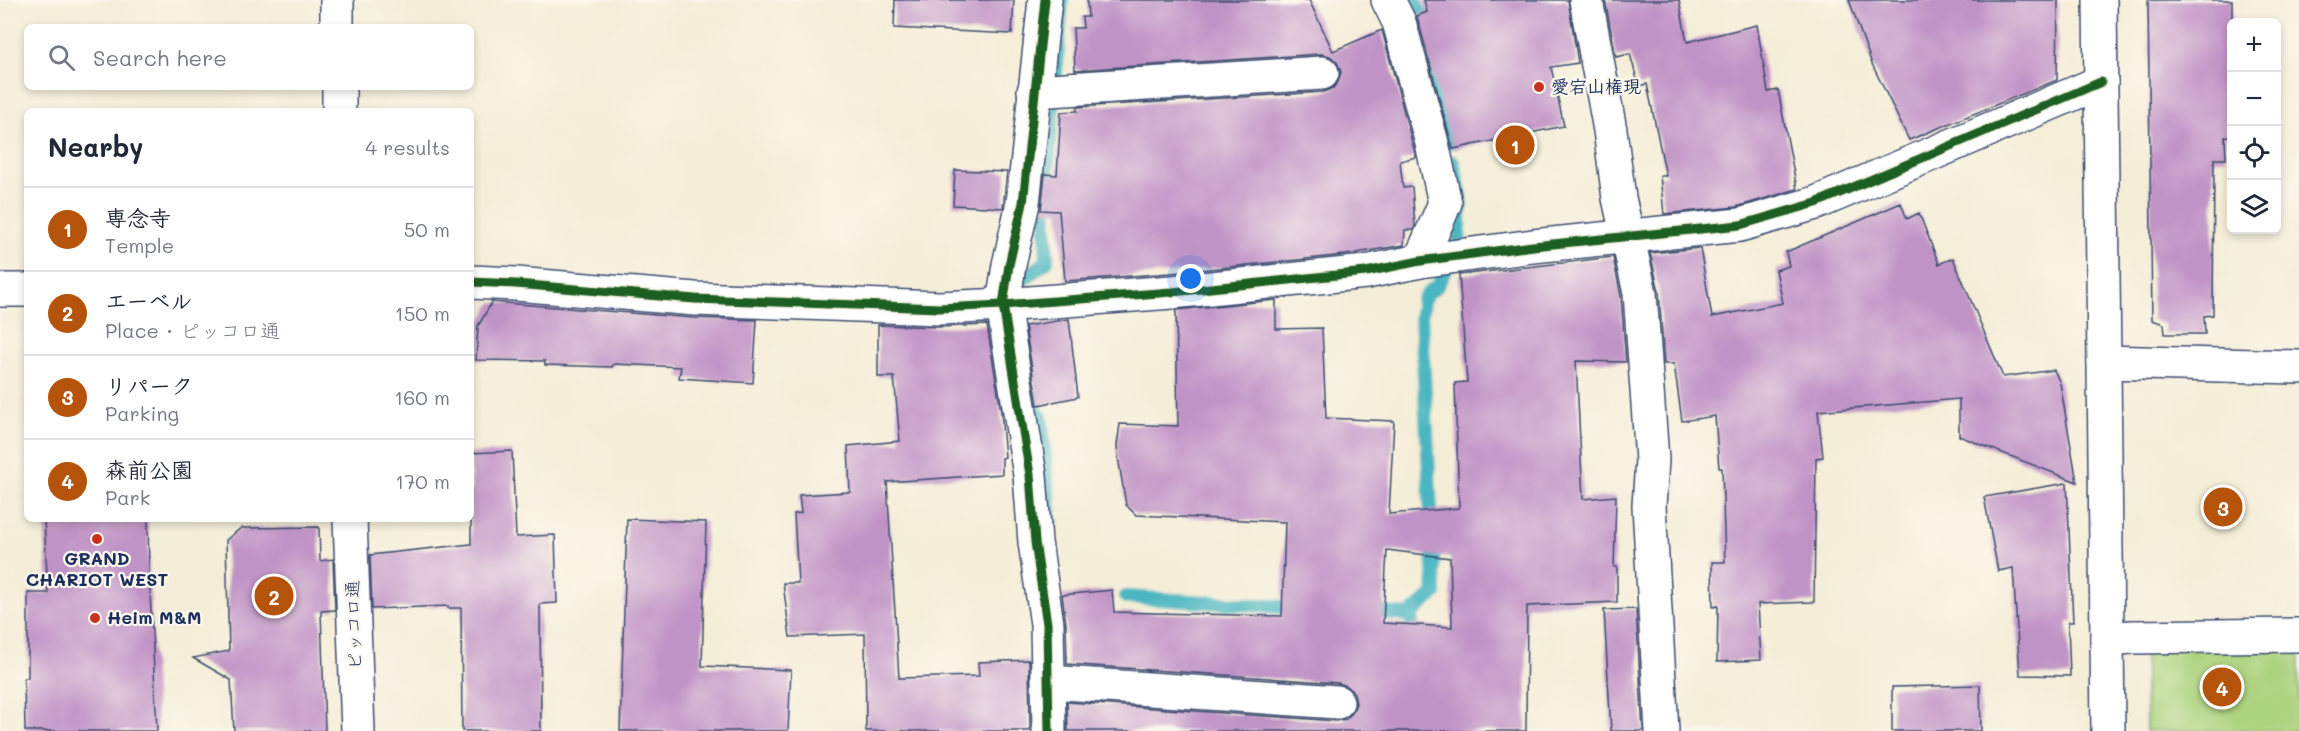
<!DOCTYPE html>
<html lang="en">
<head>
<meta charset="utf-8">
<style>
  :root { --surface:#fff; --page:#f2f2f3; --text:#1f2937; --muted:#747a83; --line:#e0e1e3; --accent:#b45309 }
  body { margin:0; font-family:Mali,"Klee One",sans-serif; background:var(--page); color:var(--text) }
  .controls { position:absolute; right:18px; top:18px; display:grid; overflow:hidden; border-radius:9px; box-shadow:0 3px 9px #0003 }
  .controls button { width:54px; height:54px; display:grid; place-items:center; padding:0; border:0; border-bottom:2px solid var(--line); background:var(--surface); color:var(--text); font:30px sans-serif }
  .you { position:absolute; left:1191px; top:279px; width:21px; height:21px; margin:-15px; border:4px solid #fff; border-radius:50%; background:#1a73e8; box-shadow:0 0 0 9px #1a73e833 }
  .badge { display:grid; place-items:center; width:39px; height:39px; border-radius:50%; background:var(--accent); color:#fff; font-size:20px; font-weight:700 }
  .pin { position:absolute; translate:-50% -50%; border:3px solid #fff; box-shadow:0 2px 6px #0006 }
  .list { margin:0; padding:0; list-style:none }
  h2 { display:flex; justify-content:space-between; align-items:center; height:78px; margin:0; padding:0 24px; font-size:26px }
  h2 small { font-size:20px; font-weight:400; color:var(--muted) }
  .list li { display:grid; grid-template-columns:39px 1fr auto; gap:18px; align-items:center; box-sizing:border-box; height:84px; padding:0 24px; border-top:2px solid var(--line) }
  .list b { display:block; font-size:22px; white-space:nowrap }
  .list p { margin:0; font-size:20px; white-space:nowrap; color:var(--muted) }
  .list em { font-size:20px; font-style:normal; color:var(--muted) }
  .icon { flex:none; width:33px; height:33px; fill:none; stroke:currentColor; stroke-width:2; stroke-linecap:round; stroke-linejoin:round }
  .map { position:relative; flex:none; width:2299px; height:731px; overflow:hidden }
  .search { position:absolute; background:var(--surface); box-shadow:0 3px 9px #0003; left:24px; top:24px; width:450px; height:66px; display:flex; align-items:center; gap:15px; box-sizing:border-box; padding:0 21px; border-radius:9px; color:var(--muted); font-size:22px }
  .panel { position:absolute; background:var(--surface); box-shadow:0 3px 9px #0003; left:24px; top:108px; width:450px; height:414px; border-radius:9px }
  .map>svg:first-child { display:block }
</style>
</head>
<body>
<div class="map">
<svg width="2299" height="731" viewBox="0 0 2299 731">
  <rect width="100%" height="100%" fill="#fbf7ec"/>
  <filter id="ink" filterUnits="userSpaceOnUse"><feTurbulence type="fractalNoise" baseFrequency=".0167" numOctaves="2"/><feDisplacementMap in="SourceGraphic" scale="12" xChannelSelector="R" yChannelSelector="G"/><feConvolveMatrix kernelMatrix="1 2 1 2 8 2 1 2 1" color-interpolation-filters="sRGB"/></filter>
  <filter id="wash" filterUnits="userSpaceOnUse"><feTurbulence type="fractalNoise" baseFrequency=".008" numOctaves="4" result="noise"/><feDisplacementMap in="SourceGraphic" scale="24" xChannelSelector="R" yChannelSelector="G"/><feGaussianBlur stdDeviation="1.35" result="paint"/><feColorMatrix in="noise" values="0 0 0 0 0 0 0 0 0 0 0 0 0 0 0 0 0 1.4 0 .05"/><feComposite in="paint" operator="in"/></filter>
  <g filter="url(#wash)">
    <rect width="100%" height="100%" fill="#f4edd7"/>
    <polygon fill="#acd37e" stroke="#64816e" stroke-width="1.5" points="2144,642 2299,642 2299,731 2146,731"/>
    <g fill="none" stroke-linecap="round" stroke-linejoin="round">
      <g stroke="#48b6c1" stroke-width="14">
        <polyline points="1414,0 1424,21 1426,31"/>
        <polyline points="1433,68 1448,143"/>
        <polyline points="1020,295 1020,282 1047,261 1045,195 1062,0"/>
        <polyline points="1031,395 1033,406 1041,417 1051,524"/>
        <polyline points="1126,597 1300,608"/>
        <polyline points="1367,612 1410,615 1412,621"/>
        <polyline points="1410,615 1435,593 1421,315 1423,300 1429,292 1438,285 1459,242 1461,196 1453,162"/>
      </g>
    </g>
    <g id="blocks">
      <g fill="#c093c6" fill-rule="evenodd">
        <polygon points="895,0 1014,0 1012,34 894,28"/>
        <polygon points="1087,0 1309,0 1333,51 1382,30 1416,157 1400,161 1403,188 1412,187 1415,226 1413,230 1405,230 1404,245 1345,255 1170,273 1065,281 1059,211 1041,210 1045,174 1057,175 1061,112 1077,111 1077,107 1323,92 1333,88 1338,82 1341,72 1337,62 1330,56 1321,54 1075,70 1073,28 1083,28 1082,17 1088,17"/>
        <polygon points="1424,0 1568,0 1578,63 1551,67 1564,126 1453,149 1417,16 1427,12"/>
        <polygon points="1605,0 1679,0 1687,42 1757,25 1768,92 1778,90 1797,189 1736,207 1664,214 1660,176 1666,176 1647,84 1639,86 1630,54 1616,57"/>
        <polygon points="1849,0 2058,0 2057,80 1909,140 1872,64"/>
        <polygon points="2148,0 2232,0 2232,135 2225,137 2226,159 2214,159 2213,315 2204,316 2205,334 2165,334 2164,324 2152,320"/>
        <polygon points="955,170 1007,172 1003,208 953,205"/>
        <polygon points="1901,203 1907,219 1919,213 1939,264 1953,258 2003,377 2054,370 2060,383 2077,482 1959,436 1959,399 1818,411 1823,457 1816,458 1814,602 1758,604 1761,660 1717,662 1718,606 1713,607 1712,562 1725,562 1722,468 1719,468 1715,416 1682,421 1674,364 1664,364 1659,291 1650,253 1700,248 1712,317 1783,303 1776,270 1789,266 1786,252"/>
        <path d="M1613,257L1621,296L1626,362L1576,361L1583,499L1616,496L1614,567H1617V602L1527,606L1526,731H1068L1067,702L1336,721L1346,719L1352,713L1356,704L1354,693L1347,686L1338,683L1067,664L1066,624L1062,595L1112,590L1114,612L1282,616L1285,522L1136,515L1126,505L1118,457L1117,445L1120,424L1178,426L1176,310L1276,300V329L1322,328L1326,418L1394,421L1389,514L1459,508L1455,383L1467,382L1459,275ZM1387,550L1450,558L1452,627L1383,623Z"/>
        <polygon points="492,302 693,318 757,320 753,383 679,378 681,367 614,364 612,367 545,365 545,361 476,360 478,326"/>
        <polygon points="1069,319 1078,397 1038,405 1025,326"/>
        <polygon points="878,325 938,327 987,325 1001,412 1005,457 1002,458 1002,474 887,482 899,678 979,676 978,662 1029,660 1030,731 866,731 865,634 790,637 783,583 798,583 794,514 801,513 799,495 850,492 848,446 900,441 894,377 878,377"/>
        <polygon points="512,451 516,537 555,535 557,603 540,604 541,731 462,731 461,608 448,608 448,606 372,609 370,555 471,544 471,453"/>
        <polygon points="2067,483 2073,622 2068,622 2070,676 2020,675 2013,568 1998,571 1984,497"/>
        <polygon points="44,519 148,519 149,571 157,731 25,731 24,678 28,678 28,593 48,593"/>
        <polygon points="627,519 706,522 702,666 791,670 788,731 620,731"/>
        <polygon points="319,527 320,561 333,559 335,610 321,611 325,731 234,731 231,680 193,658 229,651 226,540 241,528"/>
        <polygon points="1636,609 1643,731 1611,731 1604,610"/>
        <polygon points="1980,685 1981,731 1892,731 1892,687"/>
      </g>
    </g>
  </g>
  <g filter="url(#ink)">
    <use href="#blocks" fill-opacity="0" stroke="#3c4c70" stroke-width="1.5"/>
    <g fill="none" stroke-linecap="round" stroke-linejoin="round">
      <g stroke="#3c4c70" stroke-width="36">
        <g id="minor">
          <polyline points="337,0 337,27"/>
          <polyline points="1045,0 1023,203 1009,265 1003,305 1030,475 1035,542 1047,624 1049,731"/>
          <polyline points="1388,0 1399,22 1432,143 1445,203 1420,261"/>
          <polyline points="1586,0 1610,130 1619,198 1640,293 1652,460 1649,506 1662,731"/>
          <polyline points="2100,0 2108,731"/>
          <polyline points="339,87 339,111"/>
          <polyline points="1034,91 1322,73"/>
          <polyline points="471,282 516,284 695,299 939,308 1003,305 1172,292 1366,272 1420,261 1533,246 1740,225 1816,203 2101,82"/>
          <polyline points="0,290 27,290"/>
          <polyline points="2104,362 2299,367"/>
          <polyline points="350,519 358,731"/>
          <polyline points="2107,639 2132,637 2299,635"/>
          <polyline points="1049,682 1337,702"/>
        </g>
      </g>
      <use href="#minor" stroke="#fff" stroke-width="33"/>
      <g stroke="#fbf7ec" stroke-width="13">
        <g id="cycleway">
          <polyline points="1045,0 1023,203 1009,265 1003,305 1030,475 1035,542 1047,624 1049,731"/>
          <polyline points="471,282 516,284 695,299 939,308 1003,305 1172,292 1366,272 1420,261 1533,246 1740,225 1816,203 2101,82"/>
        </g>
      </g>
      <use href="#cycleway" stroke="#1b5e20" stroke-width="9"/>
    </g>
  </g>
  <g fill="#c8321e" stroke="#fbf7ec" stroke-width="2">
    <circle cx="1539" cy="87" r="6"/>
    <circle cx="97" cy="539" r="6"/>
    <circle cx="95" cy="618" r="6"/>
  </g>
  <g text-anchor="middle" stroke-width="4.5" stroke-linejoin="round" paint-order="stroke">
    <g font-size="18" font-weight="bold" fill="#1b2f5e" stroke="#fbf7ec" text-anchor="start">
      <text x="1551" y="93">愛宕山権現</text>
      <text x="97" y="565" text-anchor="middle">GRAND<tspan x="97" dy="21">CHARIOT WEST</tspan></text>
      <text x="107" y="624">Heim M&amp;M</text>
    </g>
    <g font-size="18" fill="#1b2f5e" stroke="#fbf7ec">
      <text transform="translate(354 625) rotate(-92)" y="6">ピッコロ通</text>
    </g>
  </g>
</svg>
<div class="controls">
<button>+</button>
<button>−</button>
<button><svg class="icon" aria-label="locate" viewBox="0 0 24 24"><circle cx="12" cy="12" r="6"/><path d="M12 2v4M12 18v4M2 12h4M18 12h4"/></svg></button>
<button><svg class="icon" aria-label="layers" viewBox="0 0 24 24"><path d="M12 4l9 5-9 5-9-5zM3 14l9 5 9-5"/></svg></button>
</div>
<div class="you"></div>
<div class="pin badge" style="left:1515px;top:145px">1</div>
<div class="pin badge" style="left:274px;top:596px">2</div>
<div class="pin badge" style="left:2223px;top:507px">3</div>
<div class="pin badge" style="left:2222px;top:687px">4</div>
<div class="search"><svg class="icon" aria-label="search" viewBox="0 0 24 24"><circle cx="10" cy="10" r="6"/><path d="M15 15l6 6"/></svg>Search here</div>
<section class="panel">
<h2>Nearby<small>4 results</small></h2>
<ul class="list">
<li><span class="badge">1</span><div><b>専念寺</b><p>Temple</p></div><em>50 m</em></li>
<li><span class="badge">2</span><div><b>エーベル</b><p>Place · ピッコロ通</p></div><em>150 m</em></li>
<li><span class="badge">3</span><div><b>リパーク</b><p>Parking</p></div><em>160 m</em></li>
<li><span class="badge">4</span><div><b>森前公園</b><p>Park</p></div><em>170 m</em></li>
</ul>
</section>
</div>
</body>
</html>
